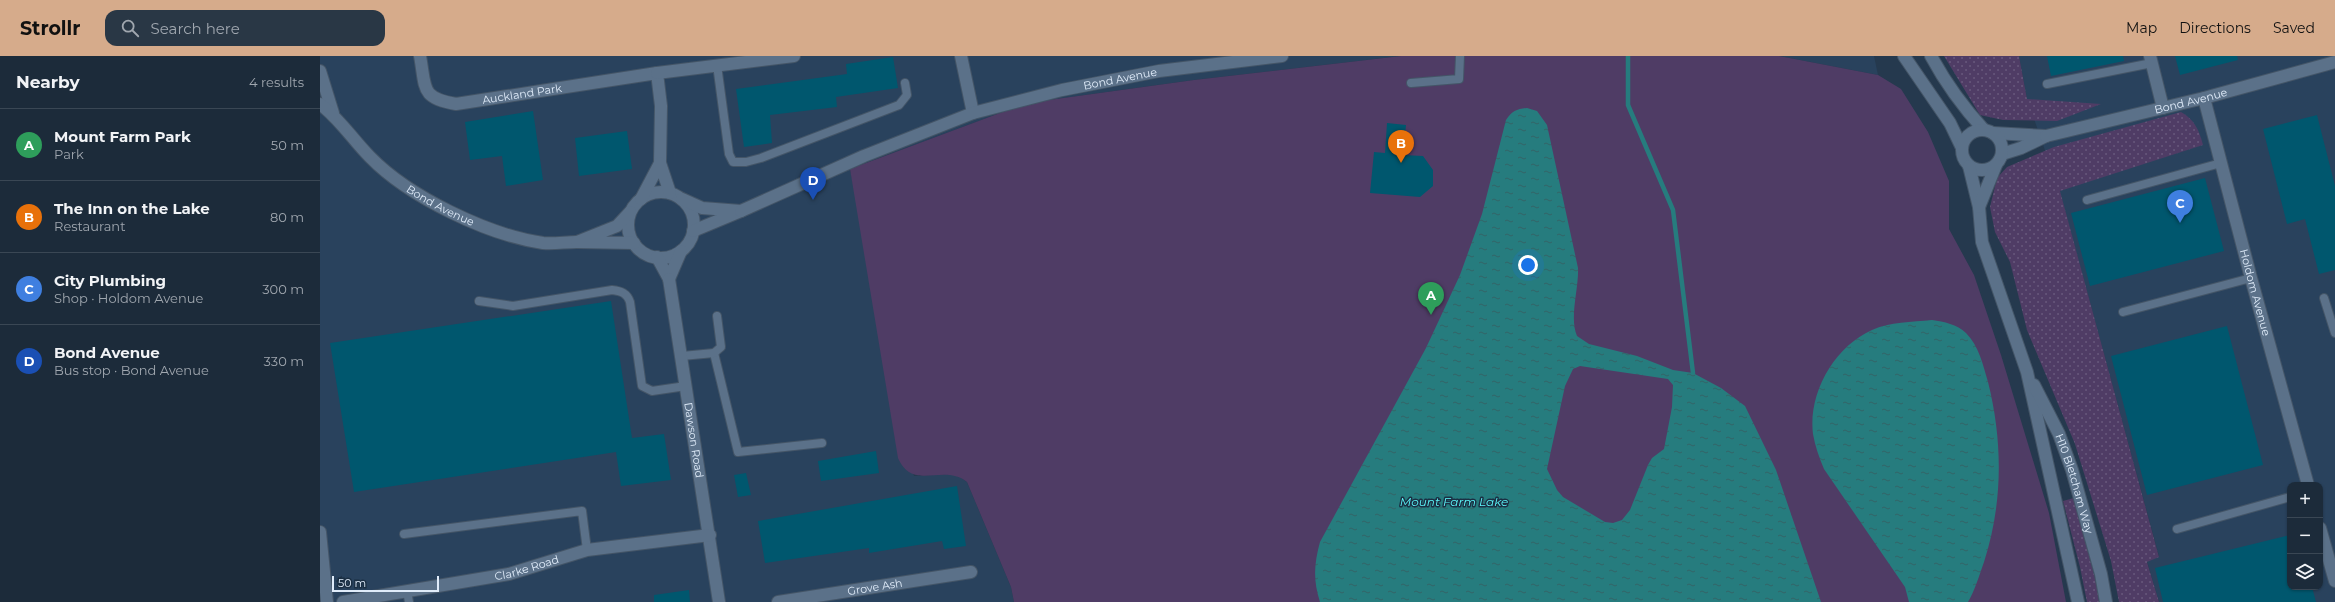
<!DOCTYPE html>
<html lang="en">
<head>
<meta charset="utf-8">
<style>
  :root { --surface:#1c2b3a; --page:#293745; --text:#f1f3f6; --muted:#a0a7af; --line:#3a4754; --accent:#d6ab8b }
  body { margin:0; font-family:Montserrat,sans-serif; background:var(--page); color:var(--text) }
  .controls { position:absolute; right:12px; bottom:12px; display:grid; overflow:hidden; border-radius:8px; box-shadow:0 1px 3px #0004 }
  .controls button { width:36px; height:36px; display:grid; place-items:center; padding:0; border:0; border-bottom:1px solid var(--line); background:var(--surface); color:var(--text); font:20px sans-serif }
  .scale { position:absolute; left:12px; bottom:10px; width:107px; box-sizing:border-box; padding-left:4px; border:2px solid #e0ecfa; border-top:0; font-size:11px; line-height:14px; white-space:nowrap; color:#e0ecfa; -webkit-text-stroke:3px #1b2f43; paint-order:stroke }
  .you { position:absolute; left:1208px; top:209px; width:14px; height:14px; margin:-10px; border:3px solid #fff; border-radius:50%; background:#1a73e8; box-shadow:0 0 0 6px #1a73e833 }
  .badge { display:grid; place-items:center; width:26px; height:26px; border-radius:50%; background:var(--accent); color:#fff; font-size:13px; font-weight:700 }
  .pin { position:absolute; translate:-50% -33px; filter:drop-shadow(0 1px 2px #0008) }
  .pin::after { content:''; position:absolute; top:21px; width:14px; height:12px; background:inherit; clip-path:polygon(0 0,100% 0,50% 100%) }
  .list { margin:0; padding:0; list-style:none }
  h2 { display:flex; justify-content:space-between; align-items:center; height:52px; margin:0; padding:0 16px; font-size:17px }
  h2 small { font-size:13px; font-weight:400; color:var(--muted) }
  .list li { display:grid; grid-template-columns:26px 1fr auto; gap:12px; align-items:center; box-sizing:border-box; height:72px; padding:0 16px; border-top:1px solid var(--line) }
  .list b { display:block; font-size:15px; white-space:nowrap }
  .list p { margin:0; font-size:13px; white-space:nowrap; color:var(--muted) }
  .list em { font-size:13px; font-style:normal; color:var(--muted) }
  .icon { flex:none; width:22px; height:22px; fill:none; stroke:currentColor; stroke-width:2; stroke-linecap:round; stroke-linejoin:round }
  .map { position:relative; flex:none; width:2015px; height:546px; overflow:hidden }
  header { display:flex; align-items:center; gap:24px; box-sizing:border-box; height:56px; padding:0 20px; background:var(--accent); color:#111 }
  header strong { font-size:19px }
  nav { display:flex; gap:22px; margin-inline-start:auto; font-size:14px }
  .search { width:280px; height:36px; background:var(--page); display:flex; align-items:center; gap:10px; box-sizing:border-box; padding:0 14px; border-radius:12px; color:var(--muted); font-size:15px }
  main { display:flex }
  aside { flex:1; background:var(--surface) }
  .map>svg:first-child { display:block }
</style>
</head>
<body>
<header>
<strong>Strollr</strong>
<div class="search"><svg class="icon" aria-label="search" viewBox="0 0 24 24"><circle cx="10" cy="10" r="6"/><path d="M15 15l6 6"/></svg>Search here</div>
<nav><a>Map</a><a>Directions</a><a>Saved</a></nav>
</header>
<main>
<aside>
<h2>Nearby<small>4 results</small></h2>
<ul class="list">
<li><span class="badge" style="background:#2e9e5b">A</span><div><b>Mount Farm Park</b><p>Park</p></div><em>50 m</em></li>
<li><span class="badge" style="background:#e8710a">B</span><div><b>The Inn on the Lake</b><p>Restaurant</p></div><em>80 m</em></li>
<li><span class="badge" style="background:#3f7fe0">C</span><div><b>City Plumbing</b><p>Shop · Holdom Avenue</p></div><em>300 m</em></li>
<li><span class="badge" style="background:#1a4fb4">D</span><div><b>Bond Avenue</b><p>Bus stop · Bond Avenue</p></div><em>330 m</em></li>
</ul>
</aside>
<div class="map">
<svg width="2015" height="546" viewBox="0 0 2015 546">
  <defs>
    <pattern id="grass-dots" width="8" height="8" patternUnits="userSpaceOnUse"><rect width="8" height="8" fill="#4f3c65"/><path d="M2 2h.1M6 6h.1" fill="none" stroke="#68587c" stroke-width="1.8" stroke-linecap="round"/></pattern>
    <pattern id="water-ripples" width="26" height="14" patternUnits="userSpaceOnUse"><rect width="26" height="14" fill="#267c7e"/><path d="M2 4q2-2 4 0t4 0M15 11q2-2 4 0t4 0" fill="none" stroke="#336467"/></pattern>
  </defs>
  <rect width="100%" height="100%" fill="#25394e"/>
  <g fill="#29425d" fill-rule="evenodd">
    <polygon points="0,0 1081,0 874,24 707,47 530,113 594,420 631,418 640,421 647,426 691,531 694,546 0,546"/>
    <polygon points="1459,0 1554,0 1558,19"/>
    <path d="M1699,0H2015V546H1839L1827,505L1839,500L1741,140L1707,43ZM1970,429H2000V531H1970Z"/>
  </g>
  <g fill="url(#grass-dots)">
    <polygon points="1624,0 1699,0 1707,43 1781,48 1737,65 1683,64 1660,59"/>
    <path d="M1861,56C1875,64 1879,74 1883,89L1740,135L1839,501L1827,506L1839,546H1799L1791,505L1755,388L1707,274L1690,206L1675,176L1670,151L1677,122L1687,111L1734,91Z"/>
    <polygon points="1754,442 1777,530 1779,546 1767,546 1760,511 1743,445"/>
  </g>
  <path fill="#4f3c65" d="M1081,0H1459L1558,19L1581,33L1608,76L1629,125V173L1654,219L1681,299L1729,457L1746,546H694L691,531L647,426C623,407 593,436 578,402L530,113L707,47L874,24Z"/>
  <g fill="url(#water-ripples)" fill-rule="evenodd">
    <path d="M1207,52L1217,55L1227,69L1258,212C1259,232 1249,262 1257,280L1269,288L1317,300L1353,314L1373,317L1401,332L1425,350L1456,414L1501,546H1000C993,524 994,508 1000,486L1106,292L1140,219L1162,158L1186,64C1192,55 1197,53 1207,52ZM1260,310L1348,323L1353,329L1352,351L1344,393L1332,402L1328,409L1310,454L1302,464L1293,467L1285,466L1243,441L1237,434L1227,413L1245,330L1253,313Z"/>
    <path d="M1612,264C1624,266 1637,268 1646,277C1659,290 1663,309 1668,326C1683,386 1683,447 1664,506C1659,520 1655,534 1648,546H1589L1585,531L1504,413C1499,401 1495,390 1493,378C1488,337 1514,291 1552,274C1570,266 1592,266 1612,264Z"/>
  </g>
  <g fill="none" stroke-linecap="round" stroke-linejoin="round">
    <polyline stroke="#267c7e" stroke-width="4.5" points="1308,0 1308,49 1353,154 1373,317"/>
  </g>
  <g fill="#00576e">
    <polygon points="1727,0 1803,0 1804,5 1731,20"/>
    <polygon points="1855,0 1917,0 1918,4 1860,19"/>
    <polygon points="573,1 578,32 516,41 517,51 450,59 452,87 424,91 416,33 527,18 526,8"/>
    <polygon points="213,55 223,124 186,130 182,100 150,104 145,66"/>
    <polygon points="1997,59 2015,130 2015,214 1999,218 1985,163 1967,168 1943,73"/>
    <polygon points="1067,67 1086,69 1083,99 1103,100 1113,114 1113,130 1100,141 1050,137 1054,96 1065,97"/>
    <polygon points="307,75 312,113 259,120 255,82"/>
    <polygon points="1885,122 1904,195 1770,230 1751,157"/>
    <polygon points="291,245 312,382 344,378 351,424 301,430 296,396 34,436 10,287"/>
    <polygon points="1907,270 1943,409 1827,439 1791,300"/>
    <polygon points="556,395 559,417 501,425 498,405"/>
    <polygon points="426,417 431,439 418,441 414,419"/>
    <polygon points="637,430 646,490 624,493 622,485 549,497 549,492 445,507 438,465"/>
    <polygon points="1970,479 1970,531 1992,531 1996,546 1843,546 1835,512"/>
    <polygon points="369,534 370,546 334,546 334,539"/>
  </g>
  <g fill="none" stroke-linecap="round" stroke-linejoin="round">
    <g stroke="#445567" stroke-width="10">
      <g id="lane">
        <polyline points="397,9 409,98 413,106 426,106 441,102 579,49 587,39 585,27"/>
        <polyline points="1091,27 1139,23 1140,0"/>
        <polyline points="1727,28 1832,7"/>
        <polyline points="1767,144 1901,107"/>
        <polyline points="2004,242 2015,277"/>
        <path d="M159,245L193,250L292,234C301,235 307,237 310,246L322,330L332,335L366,330"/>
        <polyline points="1803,256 1931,222"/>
        <polyline points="394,297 418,396 502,387"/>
        <polyline points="362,300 394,297 401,291 397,260"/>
        <polyline points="1857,473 1970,441"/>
        <polyline points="84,478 262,455 267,494"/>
        <polyline points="87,535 89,546"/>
      </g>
    </g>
    <g stroke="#445567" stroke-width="14">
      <g id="street">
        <path id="s1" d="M100,0C106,32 100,42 136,48L337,17L341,50L340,107"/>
        <polyline points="641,0 653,57"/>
        <polyline points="1830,0 1843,52"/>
        <polyline points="0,15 13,57"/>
        <polyline points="337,17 474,0"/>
        <path id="s2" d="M1884,42L1931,222L1988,429"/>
        <path id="s3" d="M0,48C20,63 33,84 50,101C89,141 168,179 223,187C234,188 246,186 257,186"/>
        <polyline points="1673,77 1726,80 1701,92 1682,98"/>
        <path id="s4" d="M1726,80L1884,42L2015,6"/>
        <circle cx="341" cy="169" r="33"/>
        <polyline points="321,143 340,107 350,137"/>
        <polyline points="362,143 382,152 421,155 373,175"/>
        <path id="s5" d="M421,155L544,100L653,57L742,34L839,15L962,0"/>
        <polyline points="310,156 297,170 257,186 314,187"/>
        <polyline points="337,201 349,223 361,195"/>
        <path id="s6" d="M349,223L399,546"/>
        <polyline points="2000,472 2015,525"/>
        <polyline points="0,476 7,546"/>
        <path id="s7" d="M23,546L189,518L267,494L390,479"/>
        <path id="s8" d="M458,546L651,516"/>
      </g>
    </g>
    <g stroke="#445567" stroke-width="14">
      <g id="secondary">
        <polyline points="1584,0 1630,67 1642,92"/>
        <path d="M1611,0C1626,28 1643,51 1664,74"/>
        <circle cx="1662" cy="94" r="20"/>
        <polyline points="1649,110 1659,151 1662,186 1707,316 1758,546"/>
        <polyline points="1659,151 1676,109"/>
        <path id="s9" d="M1714,329L1739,378L1752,414L1781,518L1786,546"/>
      </g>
    </g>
    <use href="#lane" stroke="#5b7189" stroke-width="8"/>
    <use href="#street" stroke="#5b7189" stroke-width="12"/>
    <use href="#secondary" stroke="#5b7189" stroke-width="12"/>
  </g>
  <g text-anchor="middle" stroke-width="3" stroke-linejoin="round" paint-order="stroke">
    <g font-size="11" fill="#e0ecfa" stroke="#1b2f43">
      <text dy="4" stroke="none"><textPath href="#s5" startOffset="403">Bond Avenue</textPath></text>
      <text dy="4" stroke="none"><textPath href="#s1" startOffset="135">Auckland Park</textPath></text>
      <text dy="4" stroke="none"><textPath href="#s4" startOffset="149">Bond Avenue</textPath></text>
      <text dy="4" stroke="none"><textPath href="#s3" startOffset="159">Bond Avenue</textPath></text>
      <text dy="4" stroke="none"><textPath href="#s2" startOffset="201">Holdom Avenue</textPath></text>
      <text dy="4" stroke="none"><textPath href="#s6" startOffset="163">Dawson Road</textPath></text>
      <text dy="4" stroke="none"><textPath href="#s9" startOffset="107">H10 Bletcham Way</textPath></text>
      <text dy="4" stroke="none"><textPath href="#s7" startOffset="187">Clarke Road</textPath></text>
      <text dy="4" stroke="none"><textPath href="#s8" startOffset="98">Grove Ash</textPath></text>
    </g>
    <g font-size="12" font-style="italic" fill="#5cf8fb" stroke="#1b2f43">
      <text x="1134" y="450">Mount Farm Lake</text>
    </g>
  </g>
</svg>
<div class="controls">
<button>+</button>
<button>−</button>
<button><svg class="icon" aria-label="layers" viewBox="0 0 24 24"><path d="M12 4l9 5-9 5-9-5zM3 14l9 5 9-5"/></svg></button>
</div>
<div class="scale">50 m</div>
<div class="you"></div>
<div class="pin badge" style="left:1111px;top:259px;background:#2e9e5b">A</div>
<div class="pin badge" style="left:1081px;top:107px;background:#e8710a">B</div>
<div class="pin badge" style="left:1860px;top:167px;background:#3f7fe0">C</div>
<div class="pin badge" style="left:493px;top:144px;background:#1a4fb4">D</div>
</div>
</main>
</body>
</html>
